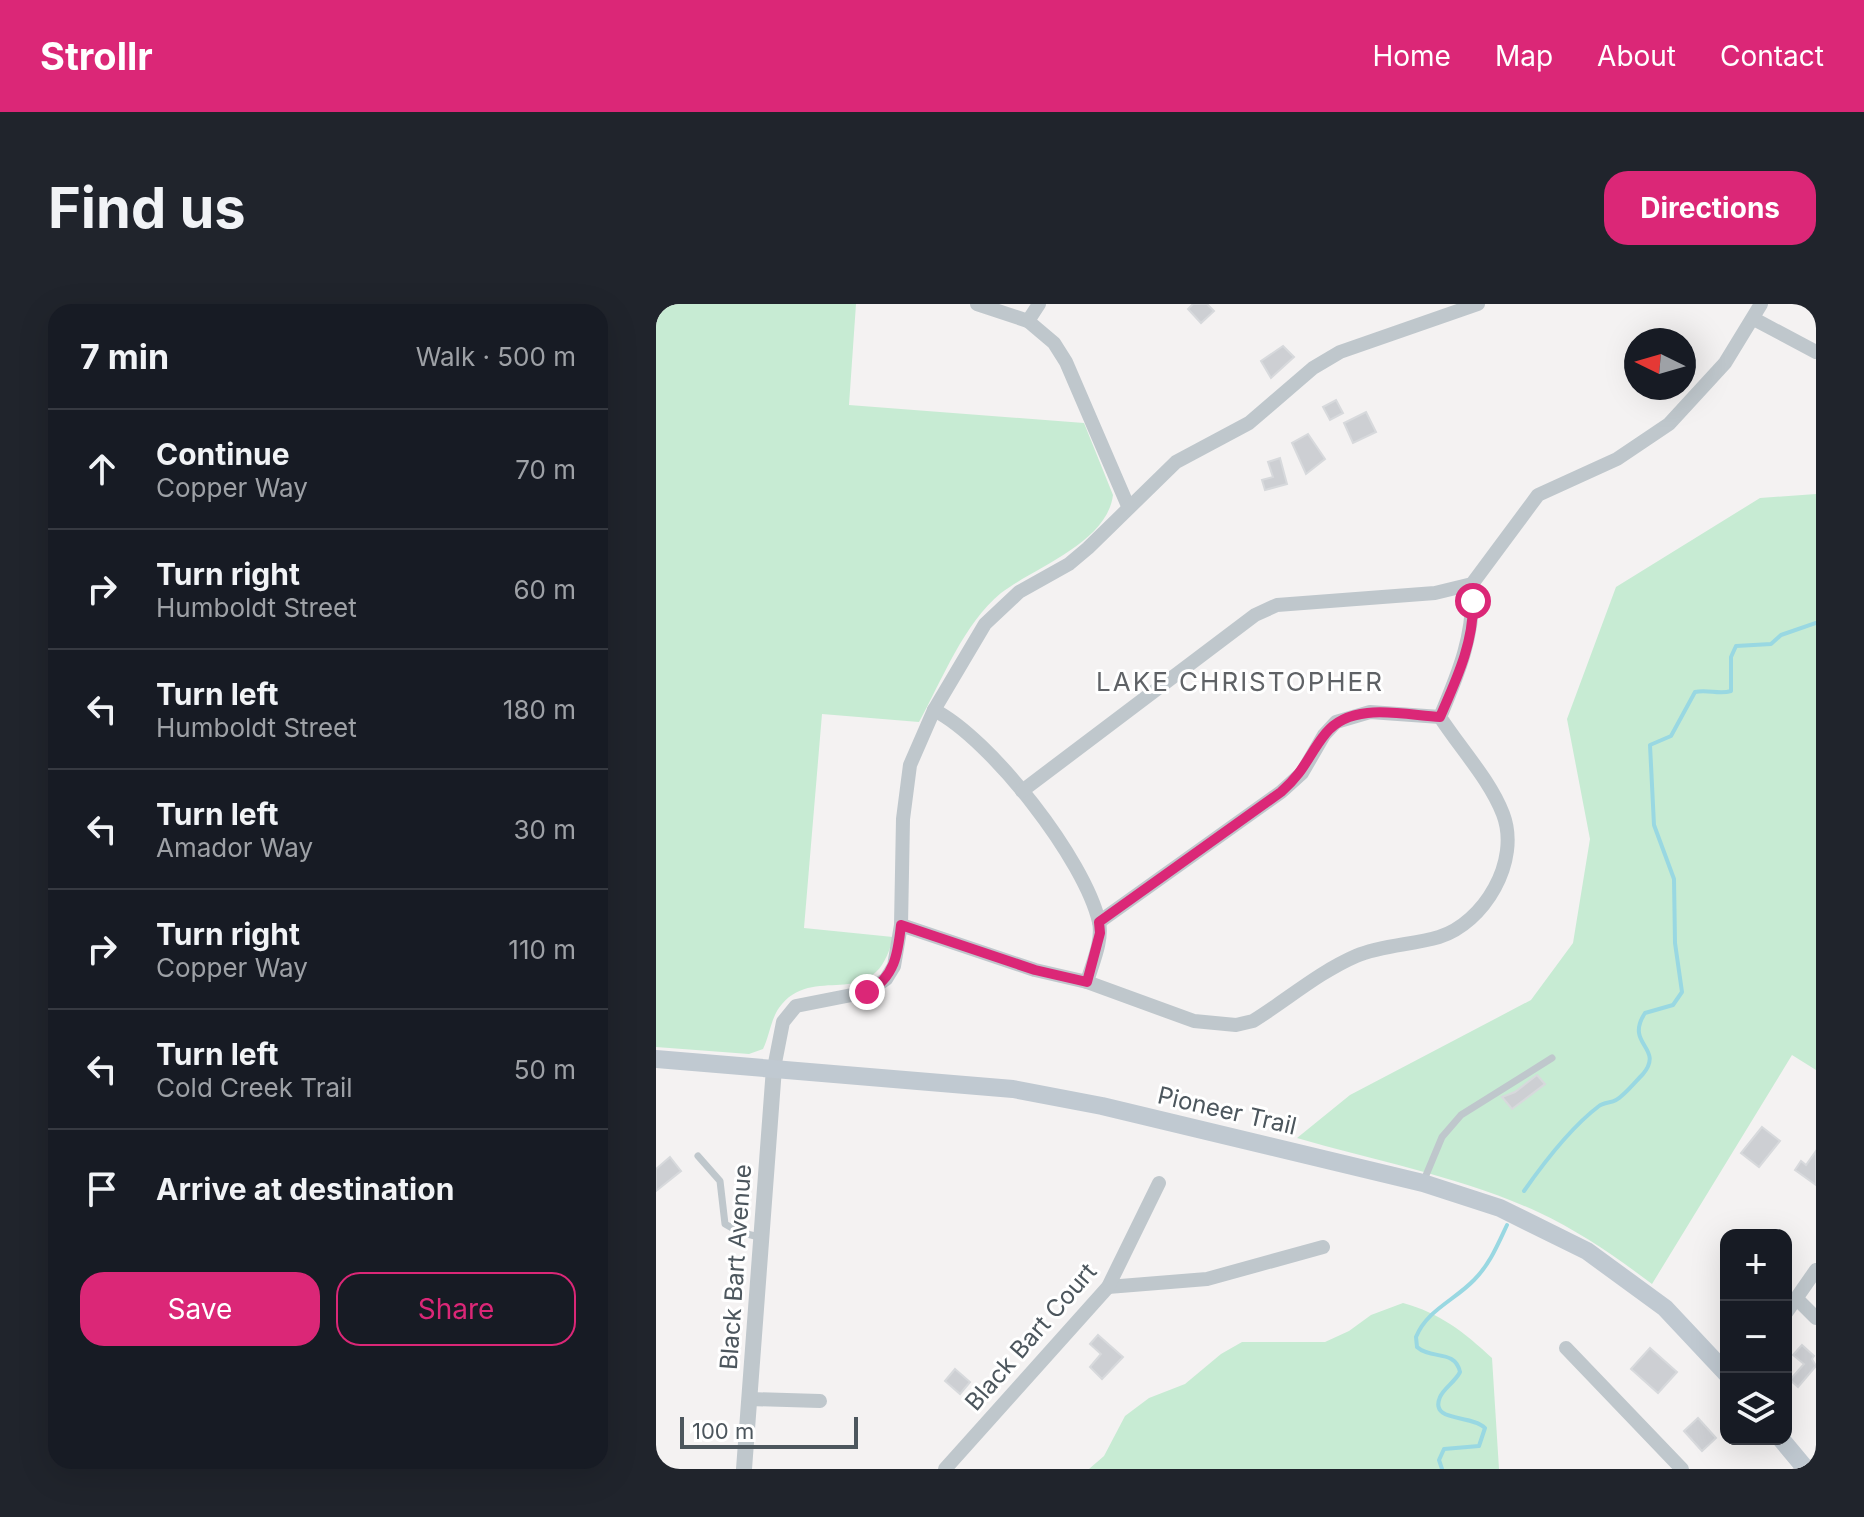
<!DOCTYPE html>
<html lang="en">
<head>
<meta charset="utf-8">
<style>
  :root { --surface:#171b24; --page:#20242c; --text:#f1f3f6; --muted:#9ea1a6; --line:#363941; --accent:#db2777 }
  body { margin:0; font-family:Inter,sans-serif; background:var(--page); color:var(--text) }
  .controls { position:absolute; right:24px; bottom:24px; display:grid; overflow:hidden; border-radius:16px; box-shadow:0 8px 32px #0002 }
  .controls button { width:72px; height:72px; display:grid; place-items:center; padding:0; border:0; border-bottom:2px solid var(--line); background:var(--surface); color:var(--text); font:40px sans-serif }
  .compass { position:absolute; left:968px; top:24px; width:72px; height:72px; border-radius:50%; background:var(--surface); box-shadow:0 8px 32px #0002; rotate:275deg }
  .scale { position:absolute; left:24px; bottom:20px; width:178px; box-sizing:border-box; padding-left:8px; border:4px solid #4c565d; border-top:0; font-size:22px; line-height:28px; white-space:nowrap; color:#4c565d; -webkit-text-stroke:6px #fff; paint-order:stroke }
  .stop { position:absolute; width:24px; height:24px; margin:-18px; border:6px solid #db2777; border-radius:50%; background:#fff }
  .stop.end { background:#db2777; border-color:#fff; box-shadow:0 2px 8px #0008 }
  .list { margin:0; padding:0; list-style:none }
  h2 { display:flex; justify-content:space-between; align-items:center; height:104px; margin:0; padding:0 32px; font-size:34px }
  h2 small { font-size:26px; font-weight:400; color:var(--muted) }
  .list li { display:grid; grid-template-columns:52px 1fr auto; gap:24px; align-items:center; box-sizing:border-box; height:120px; padding:0 32px; border-top:2px solid var(--line) }
  .list b { display:block; font-size:30px; white-space:nowrap }
  .list p { margin:0; font-size:26px; white-space:nowrap; color:var(--muted) }
  .list em { font-size:26px; font-style:normal; color:var(--muted) }
  .actions { display:flex; gap:16px; padding:24px 32px }
  .actions a { flex:1; padding:18px 0; border:2px solid var(--accent); border-radius:24px; text-align:center; font-size:28px; color:var(--accent) }
  .actions .main { background:var(--accent); color:#fff }
  .icon { flex:none; width:44px; height:44px; fill:none; stroke:currentColor; stroke-width:2; stroke-linecap:round; stroke-linejoin:round }
  .map { position:relative; flex:none; width:1160px; height:1165px; overflow:hidden; border-radius:24px }
  header { display:flex; align-items:center; gap:48px; box-sizing:border-box; height:112px; padding:0 40px; background:var(--accent); color:#fff }
  header strong { font-size:38px }
  nav { display:flex; gap:44px; margin-inline-start:auto; font-size:28px }
  .intro { display:flex; align-items:center; justify-content:space-between; box-sizing:border-box; height:192px; padding:0 48px }
  h1 { margin:0; font-size:56px }
  .button { padding:20px 36px; border-radius:24px; background:var(--accent); color:#fff; font-size:28px; font-weight:700 }
  main { display:flex; gap:48px; padding:0 48px }
  aside { flex:1; background:var(--surface); border-radius:24px; box-shadow:0 8px 32px #0002 }
  .map>svg:first-child { display:block }
</style>
</head>
<body>
<header>
<strong>Strollr</strong>
<nav><a>Home</a><a>Map</a><a>About</a><a>Contact</a></nav>
</header>
<div class="intro"><h1>Find us</h1><a class="button">Directions</a></div>
<main>
<aside>
<h2>7 min<small>Walk · 500 m</small></h2>
<ul class="list">
<li><svg class="icon" aria-label="ahead" viewBox="0 0 24 24"><path d="M12 20V5M6 11l6-6 6 6"/></svg><div><b>Continue</b><p>Copper Way</p></div><em>70 m</em></li>
<li><svg class="icon" aria-label="right" viewBox="0 0 24 24"><path d="M7 20v-9h11M14 6l5 5-5 5"/></svg><div><b>Turn right</b><p>Humboldt Street</p></div><em>60 m</em></li>
<li><svg class="icon" aria-label="left" viewBox="0 0 24 24"><path d="M17 20v-9H6M10 6l-5 5 5 5"/></svg><div><b>Turn left</b><p>Humboldt Street</p></div><em>180 m</em></li>
<li><svg class="icon" aria-label="left" viewBox="0 0 24 24"><path d="M17 20v-9H6M10 6l-5 5 5 5"/></svg><div><b>Turn left</b><p>Amador Way</p></div><em>30 m</em></li>
<li><svg class="icon" aria-label="right" viewBox="0 0 24 24"><path d="M7 20v-9h11M14 6l5 5-5 5"/></svg><div><b>Turn right</b><p>Copper Way</p></div><em>110 m</em></li>
<li><svg class="icon" aria-label="left" viewBox="0 0 24 24"><path d="M17 20v-9H6M10 6l-5 5 5 5"/></svg><div><b>Turn left</b><p>Cold Creek Trail</p></div><em>50 m</em></li>
<li><svg class="icon" aria-label="arrive" viewBox="0 0 24 24"><path d="M6 21V4h12l-3 4 3 4H6"/></svg><div><b>Arrive at destination</b></div></li>
</ul>
<div class="actions"><a class="main">Save</a><a>Share</a></div>
</aside>
<div class="map">
<svg width="1160" height="1165" viewBox="0 0 1160 1165">
  <rect width="100%" height="100%" fill="#f4f2f2"/>
  <g fill="#c7ebd3">
    <path d="M0,0H200L193,101L428,119L457,191C451,239 379,263 345,289C308,319 286,376 263,418L166,410L148,624L237,633C219,711 162,659 126,700C115,712 114,731 107,745L93,750L0,743Z"/>
    <path d="M1160,190V766L1136,751L996,980C960,953 923,927 882,908C806,873 720,857 641,834L694,791L875,696L917,639L934,535L911,415L960,283L1104,194Z"/>
    <path d="M747,999C784,1009 808,1028 836,1054L843,1165H433L448,1152L469,1112L493,1094L529,1080L565,1050L586,1038H669L693,1027L715,1011Z"/>
  </g>
  <g fill="none" stroke-linecap="round" stroke-linejoin="round">
    <g stroke="#99d8e2" stroke-width="4">
      <path d="M868,887C889,857 914,824 943,802C948,798 955,799 960,796C968,792 980,777 987,770C1009,743 968,741 989,709L1017,701L1026,688L1019,639L1018,575L998,521L994,441L1015,432L1039,388C1052,385 1063,391 1075,387V353L1080,342L1115,340L1125,331L1160,319"/>
      <path d="M786,1165L783,1156L788,1145L823,1142L829,1124C816,1110 773,1119 784,1093C788,1084 799,1078 804,1068C799,1045 775,1056 761,1043L760,1033C771,1006 799,996 818,976C834,960 842,940 851,921"/>
    </g>
  </g>
  <g fill="#cdcfd3" stroke="#d7d9dc" stroke-width="2">
    <polygon points="537,0 551,0 558,7 545,19 532,5"/>
    <polygon points="627,42 638,53 615,74 605,57"/>
    <polygon points="680,96 687,109 674,116 667,103"/>
    <polygon points="710,108 720,128 697,139 688,119"/>
    <polygon points="652,130 669,155 650,170 636,139"/>
    <polygon points="624,154 631,180 609,186 606,176 617,173 612,158"/>
    <polygon points="881,771 889,780 856,805 846,793 859,788"/>
    <polygon points="1106,823 1124,837 1103,863 1085,849"/>
    <polygon points="1160,847 1160,881 1139,866 1145,857 1150,861"/>
    <polygon points="14,853 25,867 0,887 0,865"/>
    <polygon points="442,1031 467,1053 446,1075 434,1063 445,1050 434,1040"/>
    <polygon points="1146,1041 1158,1052 1156,1055 1160,1062 1142,1083 1134,1076 1148,1060 1137,1051"/>
    <polygon points="994,1044 1021,1068 1002,1089 975,1065"/>
    <polygon points="299,1065 314,1078 304,1090 289,1077"/>
    <polygon points="1042,1114 1060,1134 1046,1147 1028,1127"/>
  </g>
  <g fill="none" stroke-linecap="round" stroke-linejoin="round">
    <g stroke="#bfc7cc" stroke-width="7">
      <polyline points="42,852 64,877 69,920 83,928 103,933"/>
      <polyline points="768,876 786,833 805,811 896,754"/>
    </g>
    <g stroke="#bfc7cc" stroke-width="14">
      <polyline points="321,0 372,17 398,39 410,58 472,202"/>
      <polyline points="1098,15 1160,48"/>
      <polyline points="372,17 383,0"/>
      <path d="M278,406C335,435 429,556 443,618C447,637 436,660 431,678"/>
      <polyline points="366,487 599,311 621,301 779,289 816,280 882,191 961,155 1013,120 1069,59 1105,0"/>
      <polyline points="443,618 625,488 646,469 668,431 680,418 714,408 784,413"/>
      <path d="M245,621L379,666L431,678L538,717L580,721L597,717C631,696 663,668 700,652C726,641 756,641 783,633C828,619 865,557 847,510C834,476 804,444 784,413C803,368 819,330 816,280"/>
      <polyline points="118,764 127,718 140,702 211,688 230,675 238,662 245,621 247,515 254,461 278,406 329,320 363,288 413,260 432,244 520,158 593,119 657,64 684,48 822,0"/>
      <polyline points="452,983 551,975 667,943"/>
      <polyline points="1142,996 1160,1014"/>
      <polyline points="1130,1009 1160,966"/>
      <polyline points="910,1044 1026,1165"/>
      <polyline points="94,1095 164,1097"/>
      <polyline points="289,1165 452,983 503,879"/>
    </g>
    <polyline stroke="#bfc7cc" stroke-width="16" points="88,1165 118,764"/>
    <g stroke="#c0c9d1" stroke-width="18">
      <polyline points="0,755 357,785 446,802 767,879 844,904 931,947 1009,1004 1070,1069"/>
      <polyline points="1125,1135 1150,1165"/>
    </g>
  </g>
  <g fill="none" stroke-linecap="round" stroke-linejoin="round">
    <path stroke="#db2777" stroke-width="10" d="M211,688C239,674 242,649 245,621L379,666L431,678L444,629L443,618L625,488C650,466 652,451 670,429C696,397 748,411 784,413C800,376 818,339 817,297"/>
  </g>
  <g text-anchor="middle" stroke-width="6" stroke-linejoin="round" paint-order="stroke">
    <g font-size="24" fill="#4c565d" stroke="#fff">
      <text transform="translate(571 807) rotate(13)" y="8">Pioneer Trail</text>
      <text transform="translate(80 963) rotate(-86)" y="8">Black Bart Avenue</text>
      <text transform="translate(375 1033) rotate(-49)" y="8">Black Bart Court</text>
    </g>
    <g font-size="26" letter-spacing="2" fill="#5f6266" stroke="#fff">
      <text x="584" y="387">LAKE CHRISTOPHER</text>
    </g>
  </g>
</svg>
<div class="controls">
<button>+</button>
<button>−</button>
<button><svg class="icon" aria-label="layers" viewBox="0 0 24 24"><path d="M12 4l9 5-9 5-9-5zM3 14l9 5 9-5"/></svg></button>
</div>
<svg class="compass" viewBox="-18 -18 36 36"><path d="M0-13l5 13h-10z" fill="#e53935"/><path d="M0 13l5-13h-10z" fill="#9ea1a6"/></svg>
<div class="scale">100 m</div>
<div class="stop" style="left:817px;top:297px"></div>
<div class="stop end" style="left:211px;top:688px"></div>
</div>
</main>
</body>
</html>
